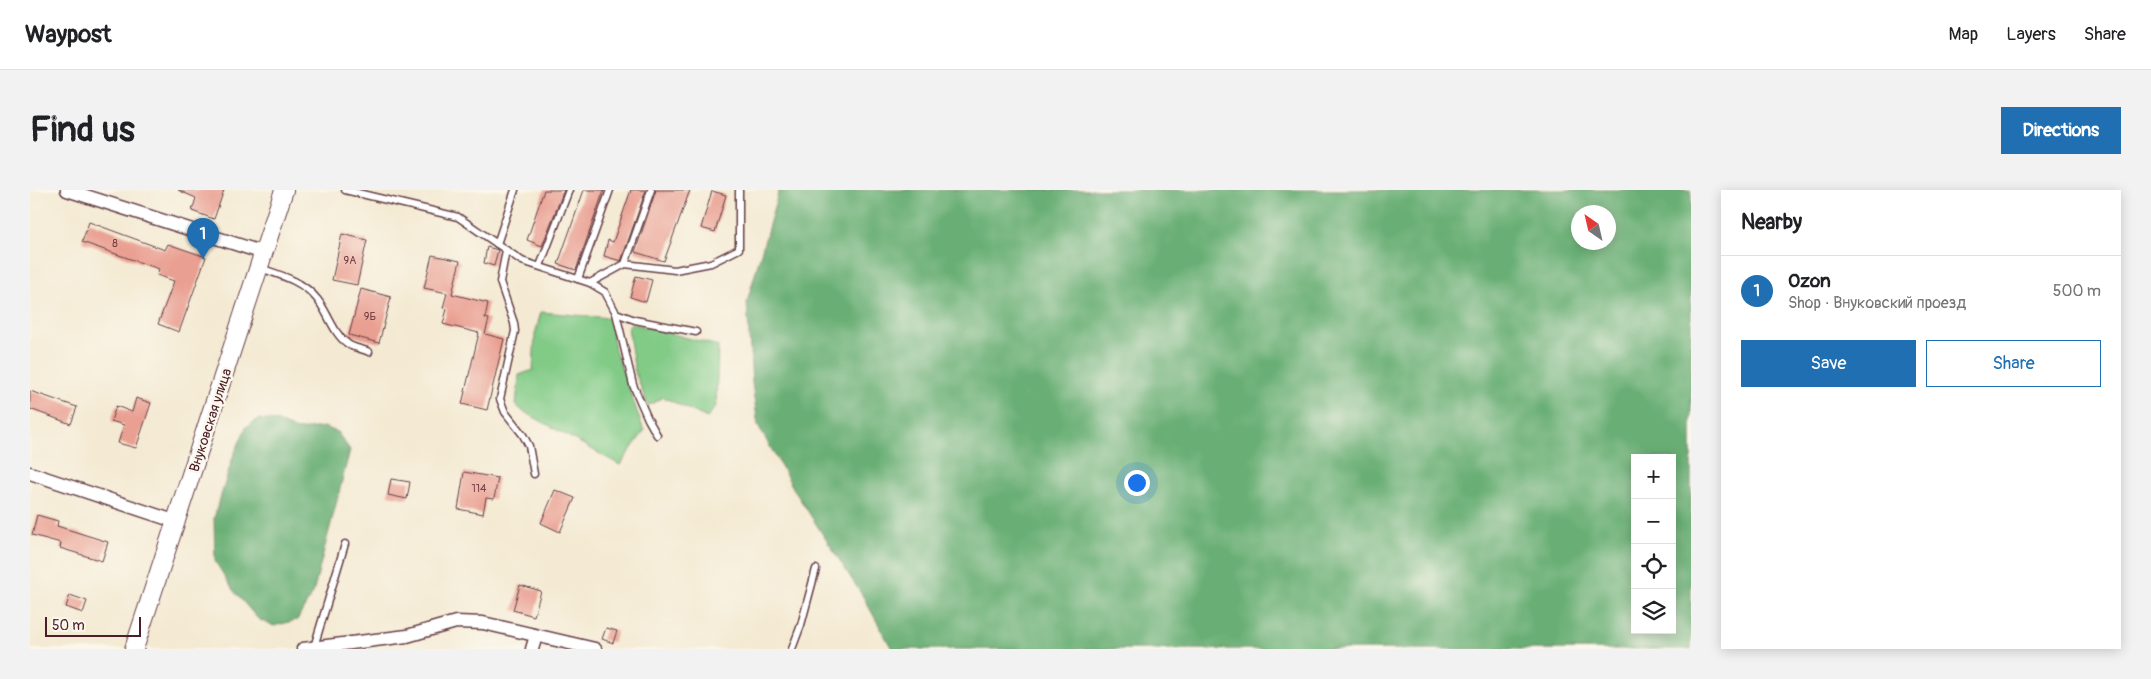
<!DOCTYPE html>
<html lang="en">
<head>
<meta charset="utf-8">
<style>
  :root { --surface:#fff; --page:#f2f2f2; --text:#202124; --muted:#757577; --line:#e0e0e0; --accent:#1f6fb2 }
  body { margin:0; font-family:Pangolin,sans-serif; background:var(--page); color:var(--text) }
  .controls { position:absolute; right:15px; bottom:15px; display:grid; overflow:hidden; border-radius:0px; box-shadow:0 2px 12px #0003 }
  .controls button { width:45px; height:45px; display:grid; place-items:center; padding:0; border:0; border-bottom:1px solid var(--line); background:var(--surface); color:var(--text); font:25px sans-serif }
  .compass { position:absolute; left:1541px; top:15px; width:45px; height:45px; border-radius:50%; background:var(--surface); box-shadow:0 2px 12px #0003; rotate:326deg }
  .scale { position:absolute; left:15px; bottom:12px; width:96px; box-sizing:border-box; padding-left:5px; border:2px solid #4a1f2b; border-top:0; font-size:14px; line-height:18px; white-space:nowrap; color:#4a1f2b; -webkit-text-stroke:4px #fbf7ec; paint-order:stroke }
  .you { position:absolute; left:1106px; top:292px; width:18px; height:18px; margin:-12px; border:4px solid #fff; border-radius:50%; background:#1a73e8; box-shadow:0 0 0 8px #1a73e833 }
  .badge { display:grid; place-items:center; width:32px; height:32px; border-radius:50%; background:var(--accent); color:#fff; font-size:16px; font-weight:700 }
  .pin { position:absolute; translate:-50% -41px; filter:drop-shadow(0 1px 2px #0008) }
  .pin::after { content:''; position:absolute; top:26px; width:18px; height:15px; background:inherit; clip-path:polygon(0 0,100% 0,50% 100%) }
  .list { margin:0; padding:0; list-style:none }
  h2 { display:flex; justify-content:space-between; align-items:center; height:65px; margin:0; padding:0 20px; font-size:21px }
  h2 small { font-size:16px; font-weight:400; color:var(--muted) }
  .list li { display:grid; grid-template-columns:32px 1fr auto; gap:15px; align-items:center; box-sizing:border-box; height:70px; padding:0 20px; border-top:1px solid var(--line) }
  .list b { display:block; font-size:19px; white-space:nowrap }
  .list p { margin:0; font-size:16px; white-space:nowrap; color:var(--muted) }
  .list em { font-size:16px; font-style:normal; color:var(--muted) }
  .actions { display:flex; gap:10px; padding:15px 20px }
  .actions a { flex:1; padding:11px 0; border:1px solid var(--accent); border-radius:0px; text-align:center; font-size:18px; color:var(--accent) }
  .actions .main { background:var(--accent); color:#fff }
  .icon { flex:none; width:28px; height:28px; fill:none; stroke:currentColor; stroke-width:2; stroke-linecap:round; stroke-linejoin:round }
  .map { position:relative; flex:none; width:1661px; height:459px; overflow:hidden; border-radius:0px }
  header { display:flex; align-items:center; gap:30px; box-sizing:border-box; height:70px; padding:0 25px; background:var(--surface); border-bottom:1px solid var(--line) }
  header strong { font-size:24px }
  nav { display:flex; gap:28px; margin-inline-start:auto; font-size:18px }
  .intro { display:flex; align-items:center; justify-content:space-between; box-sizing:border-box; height:120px; padding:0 30px }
  h1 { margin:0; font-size:35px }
  .button { padding:12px 22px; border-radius:0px; background:var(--accent); color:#fff; font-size:18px; font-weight:700 }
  main { display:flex; gap:30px; padding:0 30px }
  aside { flex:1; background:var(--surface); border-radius:0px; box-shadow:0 2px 12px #0003 }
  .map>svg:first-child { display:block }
</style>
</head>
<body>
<header>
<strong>Waypost</strong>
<nav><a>Map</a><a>Layers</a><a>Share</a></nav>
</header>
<div class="intro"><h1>Find us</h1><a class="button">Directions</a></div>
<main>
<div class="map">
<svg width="1661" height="459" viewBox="0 0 1661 459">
  <rect width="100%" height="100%" fill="#fbf7ec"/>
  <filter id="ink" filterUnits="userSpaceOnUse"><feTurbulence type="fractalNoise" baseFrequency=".02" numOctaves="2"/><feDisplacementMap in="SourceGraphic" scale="10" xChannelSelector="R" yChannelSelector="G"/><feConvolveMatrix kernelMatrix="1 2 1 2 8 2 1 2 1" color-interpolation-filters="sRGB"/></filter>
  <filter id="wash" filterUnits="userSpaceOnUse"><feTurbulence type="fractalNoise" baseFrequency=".0096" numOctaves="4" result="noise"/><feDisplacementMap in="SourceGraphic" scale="20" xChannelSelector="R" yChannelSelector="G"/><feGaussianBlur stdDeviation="1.12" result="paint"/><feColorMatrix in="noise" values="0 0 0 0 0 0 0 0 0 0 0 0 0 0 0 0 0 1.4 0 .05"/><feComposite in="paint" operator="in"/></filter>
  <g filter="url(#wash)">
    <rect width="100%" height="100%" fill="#f4ead3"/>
    <g fill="#82cb87" stroke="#667559">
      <polygon points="511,122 580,128 585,160 614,241 590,275 491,220 486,215 489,185 503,180 505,144"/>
      <polygon points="601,133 688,156 686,216 677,228 633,207 618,216 605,182 598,137"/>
    </g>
    <g fill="#69af74" stroke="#5a6750" fill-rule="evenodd">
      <path d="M749,0H1661V459H862L834,408L766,303L728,235L722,193L717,112ZM1548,22H1578V52H1548ZM1605,268H1642V440H1605Z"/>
      <polygon points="229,229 246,231 267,240 294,237 307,242 320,260 283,403 267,430 244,436 228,429 203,400 185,371 184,328 203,267 216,237"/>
    </g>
    <g id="blocks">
      <g fill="#e99f91">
        <polygon points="148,0 194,0 184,29 162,21 166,8"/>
        <polygon points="514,0 534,0 512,56 497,50"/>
        <polygon points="554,0 574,0 546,80 528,74"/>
        <polygon points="601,0 616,0 591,71 574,66 578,50 583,52"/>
        <polygon points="626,0 660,0 634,71 605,62"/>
        <polygon points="682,1 696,5 685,42 671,38"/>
        <polygon points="59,32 135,60 138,54 176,67 149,142 128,134 144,91 127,85 129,79 52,52"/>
        <polygon points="312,44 337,50 327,95 302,90"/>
        <polygon points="457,57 468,60 464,76 454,73"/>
        <polygon points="402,65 430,71 422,104 458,113 455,128 459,129 455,144 474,149 457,220 432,214 449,143 413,134 417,119 413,118 417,103 394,98"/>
        <polygon points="606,86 622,90 616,112 600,107"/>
        <polygon points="331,99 361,107 349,153 319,145"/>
        <polygon points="0,201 47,217 41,234 0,219"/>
        <polygon points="106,208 121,213 106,258 88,253 94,235 81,231 86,216 102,222"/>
        <polygon points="434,282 468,288 464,309 456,308 453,324 428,319"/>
        <polygon points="361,289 380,292 377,309 358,305"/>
        <polygon points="525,300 545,308 530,342 511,333"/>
        <polygon points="7,325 28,331 27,336 78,352 72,371 30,358 31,353 2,345"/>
        <polygon points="490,395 511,401 504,426 483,420"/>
        <polygon points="40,405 57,411 53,423 36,417"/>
        <polygon points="576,438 587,441 583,453 572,449"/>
      </g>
    </g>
  </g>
  <g filter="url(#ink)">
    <use href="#blocks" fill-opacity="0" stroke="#643d44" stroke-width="1"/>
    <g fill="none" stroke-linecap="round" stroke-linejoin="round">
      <g stroke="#643d44" stroke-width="9">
        <g id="lane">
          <polyline points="315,0 428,27 492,71 560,93 595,74 645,80 681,73 709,59 709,0"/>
          <polyline points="467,54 485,0"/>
          <polyline points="476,60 470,92 484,133 485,141 470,209 475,222 493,245 499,256 504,284"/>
          <polyline points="595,74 621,0"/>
          <polyline points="510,76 539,0"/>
          <path d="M230,78C250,85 273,91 287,109C298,122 303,144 318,154C323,158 333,159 339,162"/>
          <polyline points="548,89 580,0"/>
          <polyline points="560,93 575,102 586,123 603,195 618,229 627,245"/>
          <polyline points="586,123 605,130 666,142"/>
          <polyline points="284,457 315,354"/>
          <polyline points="762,459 771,435 786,379"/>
        </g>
      </g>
      <g stroke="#643d44" stroke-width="15">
        <g id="street">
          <polyline points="37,0 234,63"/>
          <polyline points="0,283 147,332"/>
          <polyline points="273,459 377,446 426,432 453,433 565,459"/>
          <polyline points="502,459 506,446"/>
        </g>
      </g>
      <g stroke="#643d44" stroke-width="20">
        <polyline id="secondary" points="104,459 254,0"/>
      </g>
      <use href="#lane" stroke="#fff" stroke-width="6"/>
      <use href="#street" stroke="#fff" stroke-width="12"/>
      <use href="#secondary" stroke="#fff" stroke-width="18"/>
    </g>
  </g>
  <g text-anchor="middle" stroke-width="5" stroke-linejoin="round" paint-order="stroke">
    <g font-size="11" fill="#723f44">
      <text x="85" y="57">8</text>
      <text x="320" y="74">9А</text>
      <text x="340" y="130">9Б</text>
      <text x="449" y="302">114</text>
    </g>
    <g font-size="14" fill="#4a1f2b" stroke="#fbf7ec">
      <text transform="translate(180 230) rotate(-72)" y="5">Внуковская улица</text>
    </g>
  </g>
</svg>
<div class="controls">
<button>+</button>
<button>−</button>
<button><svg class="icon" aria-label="locate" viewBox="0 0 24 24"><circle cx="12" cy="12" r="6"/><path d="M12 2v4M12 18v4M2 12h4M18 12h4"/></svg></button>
<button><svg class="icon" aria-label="layers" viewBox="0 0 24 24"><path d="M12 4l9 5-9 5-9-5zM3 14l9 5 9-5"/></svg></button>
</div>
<svg class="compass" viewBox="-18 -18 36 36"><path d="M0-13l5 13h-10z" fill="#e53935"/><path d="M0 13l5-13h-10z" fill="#757577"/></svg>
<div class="scale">50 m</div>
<div class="you"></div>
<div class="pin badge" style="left:173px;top:69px">1</div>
</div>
<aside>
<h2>Nearby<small></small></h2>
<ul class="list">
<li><span class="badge">1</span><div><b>Ozon</b><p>Shop · Внуковский проезд</p></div><em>500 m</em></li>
</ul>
<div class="actions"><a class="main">Save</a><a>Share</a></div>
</aside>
</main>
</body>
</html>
